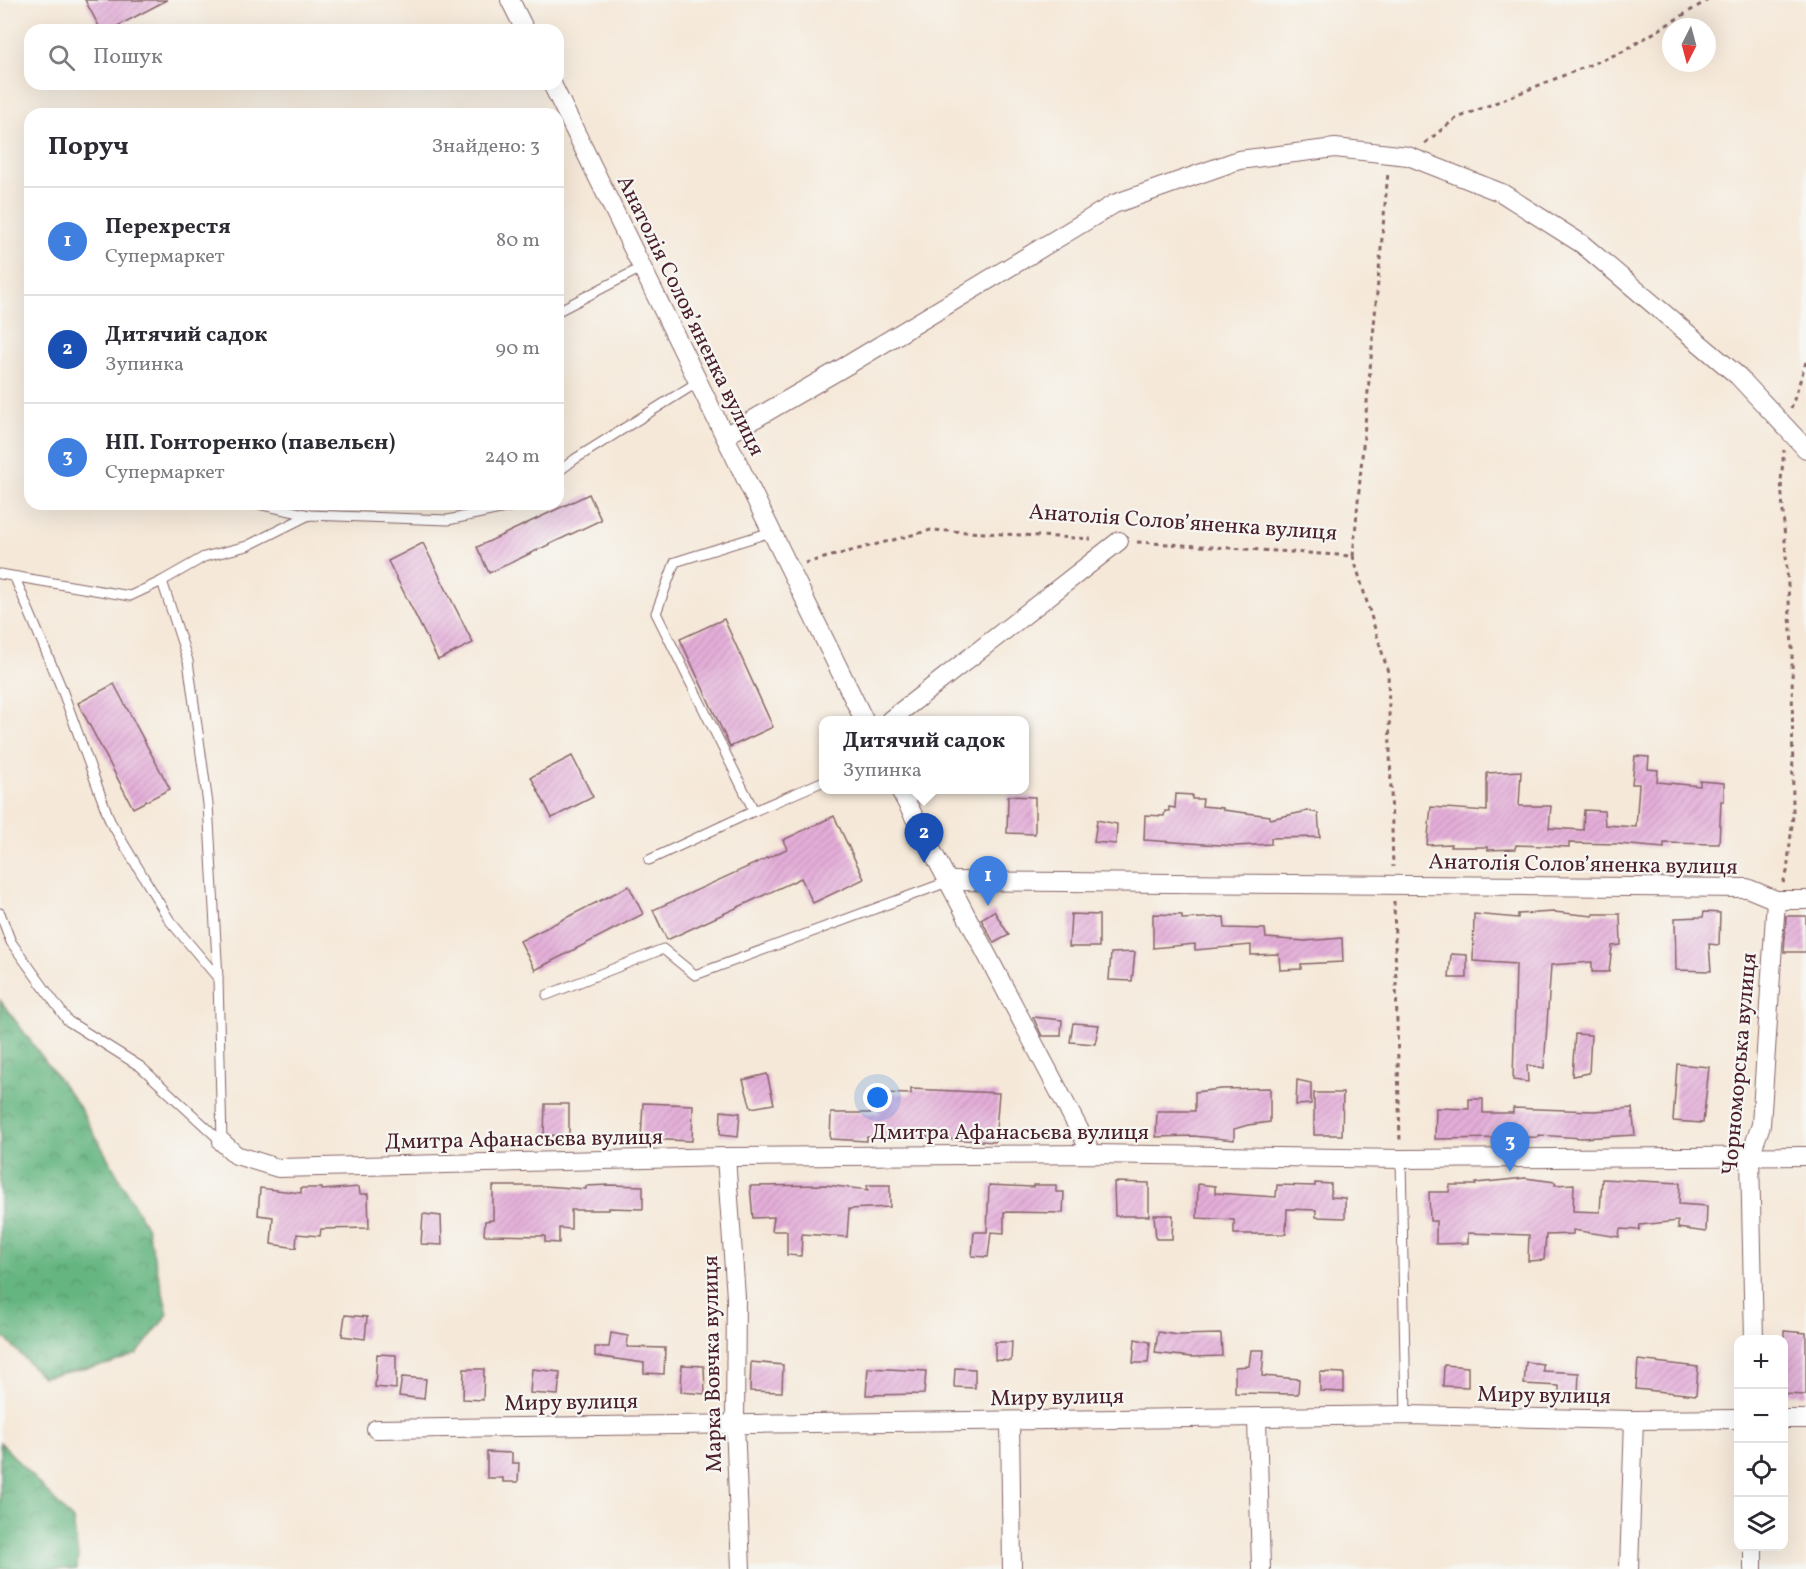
<!DOCTYPE html>
<html lang="uk">
<head>
<meta charset="utf-8">
<style>
  :root { --surface:#fff; --page:#f2f2f3; --text:#2b2b33; --muted:#7c7c81; --line:#e1e1e2; --accent:#1a73e8 }
  body { margin:0; font-family:Vollkorn,serif; background:var(--page); color:var(--text) }
  .controls { position:absolute; right:18px; bottom:18px; display:grid; overflow:hidden; border-radius:12px; box-shadow:0 6px 24px #0002 }
  .controls button { width:54px; height:54px; display:grid; place-items:center; padding:0; border:0; border-bottom:2px solid var(--line); background:var(--surface); color:var(--text); font:30px sans-serif }
  .compass { position:absolute; left:1662px; top:18px; width:54px; height:54px; border-radius:50%; background:var(--surface); box-shadow:0 6px 24px #0002; rotate:186deg }
  .you { position:absolute; left:878px; top:1098px; width:21px; height:21px; margin:-15px; border:4px solid #fff; border-radius:50%; background:#1a73e8; box-shadow:0 0 0 9px #1a73e833 }
  .badge { display:grid; place-items:center; width:39px; height:39px; border-radius:50%; background:var(--accent); color:#fff; font-size:20px; font-weight:700 }
  .pin { position:absolute; translate:-50% -50px; filter:drop-shadow(0 2px 3px #0008) }
  .pin::after { content:''; position:absolute; top:32px; width:21px; height:18px; background:inherit; clip-path:polygon(0 0,100% 0,50% 100%) }
  .popup { position:absolute; left:819px; top:716px; width:210px; height:78px; box-sizing:border-box; display:grid; place-content:center; border-radius:12px; background:var(--surface); filter:drop-shadow(0 2px 4px #0005); font-size:20px; white-space:nowrap; color:var(--muted) }
  .popup b { font-size:22px; color:var(--text) }
  .popup::after { content:''; position:absolute; left:50%; top:100%; margin-left:-12px; border:12px solid transparent; border-top-color:var(--surface) }
  .list { margin:0; padding:0; list-style:none }
  h2 { display:flex; justify-content:space-between; align-items:center; height:78px; margin:0; padding:0 24px; font-size:26px }
  h2 small { font-size:20px; font-weight:400; color:var(--muted) }
  .list li { display:grid; grid-template-columns:39px 1fr auto; gap:18px; align-items:center; box-sizing:border-box; height:108px; padding:0 24px; border-top:2px solid var(--line) }
  .list b { display:block; font-size:22px; white-space:nowrap }
  .list p { margin:0; font-size:20px; white-space:nowrap; color:var(--muted) }
  .list em { font-size:20px; font-style:normal; color:var(--muted) }
  .icon { flex:none; width:33px; height:33px; fill:none; stroke:currentColor; stroke-width:2; stroke-linecap:round; stroke-linejoin:round }
  .map { position:relative; flex:none; width:1806px; height:1569px; overflow:hidden }
  .search { position:absolute; background:var(--surface); box-shadow:0 6px 24px #0002; left:24px; top:24px; width:540px; height:66px; display:flex; align-items:center; gap:15px; box-sizing:border-box; padding:0 21px; border-radius:18px; color:var(--muted); font-size:22px }
  .panel { position:absolute; background:var(--surface); box-shadow:0 6px 24px #0002; left:24px; top:108px; width:540px; height:402px; border-radius:18px }
  .map>svg:first-child { display:block }
</style>
</head>
<body>
<div class="map">
<svg width="1806" height="1569" viewBox="0 0 1806 1569">
  <defs>
    <pattern id="forest-crowns" width="20" height="18" patternUnits="userSpaceOnUse" patternTransform="scale(1.5)"><rect width="20" height="18" fill="#65b580"/><path d="M2 6a3 3 0 1 1 6 0M12 15a3 3 0 1 1 6 0" fill="none" stroke="#559369"/></pattern>
    <pattern id="building-hatch" width="6" height="6" patternUnits="userSpaceOnUse" patternTransform="scale(1.5)"><rect width="6" height="6" fill="#e4aed9"/><path d="M-1 1l2-2M0 6l6-6M5 7l2-2" fill="none" stroke="#c595ba"/></pattern>
  </defs>
  <rect width="100%" height="100%" fill="#f6f6f2"/>
  <filter id="ink" filterUnits="userSpaceOnUse"><feTurbulence type="fractalNoise" baseFrequency=".0167" numOctaves="2"/><feDisplacementMap in="SourceGraphic" scale="12" xChannelSelector="R" yChannelSelector="G"/><feConvolveMatrix kernelMatrix="1 2 1 2 8 2 1 2 1" color-interpolation-filters="sRGB"/></filter>
  <filter id="wash" filterUnits="userSpaceOnUse"><feTurbulence type="fractalNoise" baseFrequency=".008" numOctaves="4" result="noise"/><feDisplacementMap in="SourceGraphic" scale="24" xChannelSelector="R" yChannelSelector="G"/><feGaussianBlur stdDeviation="1.35" result="paint"/><feColorMatrix in="noise" values="0 0 0 0 0 0 0 0 0 0 0 0 0 0 0 0 0 1.4 0 .05"/><feComposite in="paint" operator="in"/></filter>
  <g filter="url(#wash)">
    <rect width="100%" height="100%" fill="#f5e8d8"/>
    <g fill="url(#forest-crowns)" stroke="#586a56" stroke-width="1.5">
      <polygon points="0,1000 78,1105 147,1228 168,1314 137,1354 109,1364 42,1377 0,1333"/>
      <polygon points="0,1442 73,1520 78,1556 77,1569 0,1569"/>
    </g>
    <g id="blocks">
      <g fill="url(#building-hatch)">
        <polygon points="85,0 167,0 110,30 101,30"/>
        <polygon points="589,494 601,520 489,573 477,547"/>
        <polygon points="423,543 473,643 438,660 388,561"/>
        <polygon points="724,619 773,727 730,747 680,639"/>
        <polygon points="114,684 170,789 133,808 78,703"/>
        <polygon points="572,756 593,797 552,818 531,777"/>
        <polygon points="1635,756 1649,757 1648,769 1658,770 1657,782 1700,786 1700,781 1724,783 1724,801 1721,801 1719,844 1664,843 1664,848 1618,844 1569,843 1569,847 1516,845 1515,849 1488,850 1488,847 1450,847 1451,844 1427,845 1431,807 1487,811 1487,773 1521,771 1519,806 1551,806 1549,828 1583,830 1584,810 1604,811 1605,825 1636,827 1639,784 1632,784"/>
        <polygon points="1176,794 1192,795 1192,799 1203,799 1202,806 1223,808 1223,810 1270,816 1270,819 1308,811 1318,813 1320,837 1271,838 1271,844 1235,846 1144,840 1145,815 1164,816 1165,811 1169,811 1169,807 1175,808"/>
        <polygon points="1008,796 1035,797 1035,834 1007,833"/>
        <polygon points="834,816 864,879 813,903 801,878 667,940 653,910 787,849 783,840"/>
        <polygon points="1097,820 1117,824 1116,844 1094,842"/>
        <polygon points="629,886 643,914 535,970 520,941"/>
        <polygon points="994,911 1009,935 994,943 981,919"/>
        <polygon points="1554,912 1593,916 1593,914 1620,914 1621,945 1612,946 1609,972 1592,972 1592,962 1551,965 1544,1068 1527,1065 1528,1082 1513,1080 1516,964 1473,961 1474,914 1518,918 1518,914"/>
        <polygon points="1704,912 1720,913 1719,945 1709,944 1711,971 1676,970 1675,918 1703,917"/>
        <polygon points="1071,914 1099,915 1099,947 1069,947"/>
        <polygon points="1153,914 1182,915 1182,919 1224,917 1225,928 1265,929 1266,938 1305,941 1342,938 1343,962 1301,964 1301,969 1280,970 1279,954 1251,955 1251,945 1195,950 1195,944 1153,948"/>
        <polygon points="1786,916 1806,916 1806,952 1784,952"/>
        <polygon points="1135,952 1132,981 1109,980 1111,953"/>
        <polygon points="1451,954 1467,955 1467,978 1449,978"/>
        <polygon points="1033,1017 1062,1020 1061,1036 1042,1036"/>
        <polygon points="1073,1023 1099,1025 1095,1044 1070,1042"/>
        <polygon points="1575,1034 1591,1035 1589,1073 1572,1076"/>
        <polygon points="1677,1064 1709,1067 1703,1123 1673,1121"/>
        <polygon points="767,1074 774,1104 751,1108 743,1080"/>
        <polygon points="1297,1080 1311,1083 1311,1104 1296,1105"/>
        <polygon points="1270,1088 1270,1122 1248,1125 1234,1129 1234,1140 1194,1136 1156,1137 1157,1111 1195,1111 1195,1092 1221,1089"/>
        <polygon points="911,1089 999,1093 995,1142 949,1139 949,1137 867,1137 867,1141 830,1139 831,1113 879,1113 880,1093 911,1094"/>
        <polygon points="1314,1093 1343,1093 1342,1135 1314,1135"/>
        <polygon points="1469,1099 1483,1099 1483,1113 1513,1113 1513,1108 1594,1111 1632,1108 1635,1135 1582,1138 1539,1135 1539,1137 1503,1138 1435,1139 1436,1108 1469,1109"/>
        <polygon points="643,1103 693,1105 692,1141 641,1139"/>
        <polygon points="545,1104 569,1104 569,1136 544,1135"/>
        <polygon points="721,1111 740,1113 738,1137 720,1135"/>
        <polygon points="1525,1178 1555,1182 1555,1185 1574,1184 1573,1211 1600,1212 1602,1179 1680,1183 1679,1204 1707,1206 1706,1232 1678,1228 1678,1221 1640,1225 1639,1230 1620,1229 1619,1237 1573,1230 1573,1234 1546,1235 1544,1260 1528,1261 1529,1235 1468,1233 1468,1243 1436,1244 1436,1221 1430,1221 1429,1192 1449,1192 1450,1185 1476,1185 1476,1183"/>
        <polygon points="1114,1182 1149,1183 1149,1216 1115,1216"/>
        <polygon points="1315,1183 1331,1184 1331,1197 1345,1198 1345,1218 1316,1217 1316,1210 1287,1209 1286,1234 1234,1234 1234,1220 1197,1218 1198,1184 1215,1186 1215,1193 1276,1197 1277,1185 1315,1186"/>
        <polygon points="610,1185 643,1186 643,1209 609,1208 609,1210 571,1210 571,1229 559,1228 559,1243 545,1242 545,1236 484,1235 485,1221 493,1220 493,1186 544,1186 586,1189 586,1186"/>
        <polygon points="826,1185 868,1190 867,1185 890,1185 890,1207 849,1209 847,1237 802,1234 801,1256 787,1255 787,1231 772,1231 774,1217 753,1218 750,1186"/>
        <polygon points="989,1185 1033,1187 1033,1185 1056,1185 1056,1192 1064,1192 1063,1213 1004,1212 1004,1233 991,1232 988,1257 972,1256 974,1232 987,1232"/>
        <polygon points="359,1187 360,1194 368,1194 369,1228 321,1229 320,1236 297,1234 296,1248 271,1244 273,1217 258,1215 260,1188 301,1193 301,1188 322,1188 322,1190"/>
        <polygon points="423,1214 441,1216 442,1245 421,1244"/>
        <polygon points="1154,1215 1173,1215 1172,1239 1156,1239"/>
        <polygon points="345,1315 367,1317 365,1339 342,1336"/>
        <polygon points="1784,1331 1806,1333 1806,1395 1784,1394"/>
        <polygon points="1158,1332 1178,1335 1221,1334 1222,1356 1192,1357 1155,1353"/>
        <polygon points="611,1333 628,1336 627,1347 665,1348 664,1374 644,1373 644,1363 595,1356 595,1347 609,1347"/>
        <polygon points="1135,1339 1150,1342 1148,1363 1133,1363"/>
        <polygon points="995,1342 1012,1342 1011,1361 995,1360"/>
        <polygon points="1251,1350 1264,1350 1262,1376 1299,1379 1298,1394 1235,1393 1235,1367 1249,1366"/>
        <polygon points="377,1354 396,1355 396,1389 375,1387"/>
        <polygon points="1638,1360 1698,1367 1696,1395 1636,1389"/>
        <polygon points="751,1362 783,1365 782,1392 750,1391"/>
        <polygon points="1526,1362 1543,1364 1543,1371 1579,1373 1578,1394 1559,1394 1559,1386 1524,1384"/>
        <polygon points="682,1365 704,1366 705,1394 681,1392"/>
        <polygon points="1444,1365 1468,1367 1468,1387 1443,1386"/>
        <polygon points="868,1368 926,1371 924,1394 866,1395"/>
        <polygon points="955,1368 975,1369 975,1388 954,1387"/>
        <polygon points="464,1369 484,1369 483,1400 463,1399"/>
        <polygon points="532,1369 560,1372 558,1395 530,1393"/>
        <polygon points="1320,1372 1344,1373 1344,1392 1320,1391"/>
        <polygon points="402,1377 426,1379 424,1399 399,1396"/>
        <polygon points="487,1452 512,1453 512,1463 519,1463 518,1482 503,1482 503,1478 487,1478"/>
      </g>
    </g>
  </g>
  <g filter="url(#ink)">
    <use href="#blocks" fill-opacity="0" stroke="#866568" stroke-width="1.5"/>
    <g fill="none" stroke-linecap="round" stroke-linejoin="round">
      <g stroke="#866568" stroke-width="11">
        <g id="service">
          <polyline points="558,311 643,267"/>
          <polyline points="558,472 575,459 698,382"/>
          <polyline points="258,504 309,515"/>
          <polyline points="771,532 675,562 656,613 754,811 824,781"/>
          <polyline points="0,574 130,596 162,581 204,557 247,546 309,515 448,520 514,506 517,504"/>
          <polyline points="15,578 61,687 110,821 170,921 218,978 222,1142"/>
          <polyline points="162,581 188,661 208,804 218,978"/>
          <polyline points="649,860 754,811"/>
          <polyline points="0,913 11,942 68,1021 141,1067 222,1142"/>
          <polyline points="547,995 663,949 695,975 950,881"/>
          <polyline points="1401,1159 1406,1415"/>
        </g>
      </g>
      <g stroke="#866568" stroke-width="20">
        <g id="minor">
          <polyline points="510,0 525,30"/>
          <polyline points="552,84 864,720"/>
          <polyline points="725,436 851,363 1114,204 1239,160 1335,148 1408,156 1502,193 1582,244 1738,376 1806,449"/>
          <polyline points="890,720 1119,541"/>
          <polyline points="900,790 1092,1154"/>
          <polyline points="950,881 1747,888 1776,900 1806,900"/>
          <polyline points="222,1142 236,1155 278,1168 726,1157 1092,1154 1401,1159 1806,1156"/>
          <polyline points="726,1157 736,1297 735,1423 741,1569"/>
          <polyline points="1754,1340 1750,1156 1761,1125 1776,900"/>
          <polyline points="1257,1418 1261,1569"/>
          <polyline points="1784,1419 1806,1419"/>
          <polyline points="1010,1421 1012,1569"/>
          <polyline points="376,1429 1406,1415 1634,1420 1738,1419"/>
          <polyline points="1629,1569 1634,1420"/>
          <polyline points="1753,1569 1753,1546"/>
        </g>
      </g>
      <g stroke="#866568" stroke-width="3" stroke-dasharray="4.5 4.5" stroke-linecap="butt">
        <polyline points="1425,143 1455,119 1622,52 1708,0"/>
        <polyline points="1791,409 1806,362"/>
        <polyline points="1137,542 1353,556 1388,672 1393,867"/>
        <polyline points="1353,556 1388,172"/>
        <polyline points="805,563 931,530 1091,539"/>
        <polyline points="1783,883 1787,872 1793,815 1792,646 1781,481 1784,450"/>
        <polyline points="1394,901 1400,1143"/>
      </g>
      <use href="#service" stroke="#fff" stroke-width="9"/>
      <use href="#minor" stroke="#fff" stroke-width="18"/>
    </g>
  </g>
  <g text-anchor="middle" stroke-width="4.5" stroke-linejoin="round" paint-order="stroke">
    <g font-size="22" fill="#4a1f2b" stroke="#f6f6f2">
      <text transform="translate(692 315) rotate(64)" y="8">Анатолія Солов’яненка вулиця</text>
      <text transform="translate(1183 521) rotate(4)" y="8">Анатолія Солов’яненка вулиця</text>
      <text transform="translate(1583 863) rotate(1)" y="8">Анатолія Солов’яненка вулиця</text>
      <text transform="translate(1738 1064) rotate(-85)" y="8">Чорноморська вулиця</text>
      <text x="1010" y="1139">Дмитра Афанасьєва вулиця</text>
      <text transform="translate(524 1138) rotate(-1)" y="8">Дмитра Афанасьєва вулиця</text>
      <text transform="translate(711 1364) rotate(-91)" y="8">Марка Вовчка вулиця</text>
      <text transform="translate(1544 1394) rotate(1)" y="8">Миру вулиця</text>
      <text transform="translate(1057 1396) rotate(-1)" y="8">Миру вулиця</text>
      <text transform="translate(571 1401) rotate(-1)" y="8">Миру вулиця</text>
    </g>
  </g>
</svg>
<div class="controls">
<button>+</button>
<button>−</button>
<button><svg class="icon" aria-label="locate" viewBox="0 0 24 24"><circle cx="12" cy="12" r="6"/><path d="M12 2v4M12 18v4M2 12h4M18 12h4"/></svg></button>
<button><svg class="icon" aria-label="layers" viewBox="0 0 24 24"><path d="M12 4l9 5-9 5-9-5zM3 14l9 5 9-5"/></svg></button>
</div>
<svg class="compass" viewBox="-18 -18 36 36"><path d="M0-13l5 13h-10z" fill="#e53935"/><path d="M0 13l5-13h-10z" fill="#7c7c81"/></svg>
<div class="you"></div>
<div class="pin badge" style="left:988px;top:906px;background:#3f7fe0">1</div>
<div class="pin badge" style="left:924px;top:863px;background:#1a4fb4">2</div>
<div class="popup"><b>Дитячий садок</b>Зупинка</div>
<div class="pin badge" style="left:1510px;top:1172px;background:#3f7fe0">3</div>
<div class="search"><svg class="icon" aria-label="search" viewBox="0 0 24 24"><circle cx="10" cy="10" r="6"/><path d="M15 15l6 6"/></svg>Пошук</div>
<section class="panel">
<h2>Поруч<small>Знайдено: 3</small></h2>
<ul class="list">
<li><span class="badge" style="background:#3f7fe0">1</span><div><b>Перехрестя</b><p>Супермаркет</p></div><em>80 m</em></li>
<li><span class="badge" style="background:#1a4fb4">2</span><div><b>Дитячий садок</b><p>Зупинка</p></div><em>90 m</em></li>
<li><span class="badge" style="background:#3f7fe0">3</span><div><b>НП. Гонторенко (павельєн)</b><p>Супермаркет</p></div><em>240 m</em></li>
</ul>
</section>
</div>
</body>
</html>
